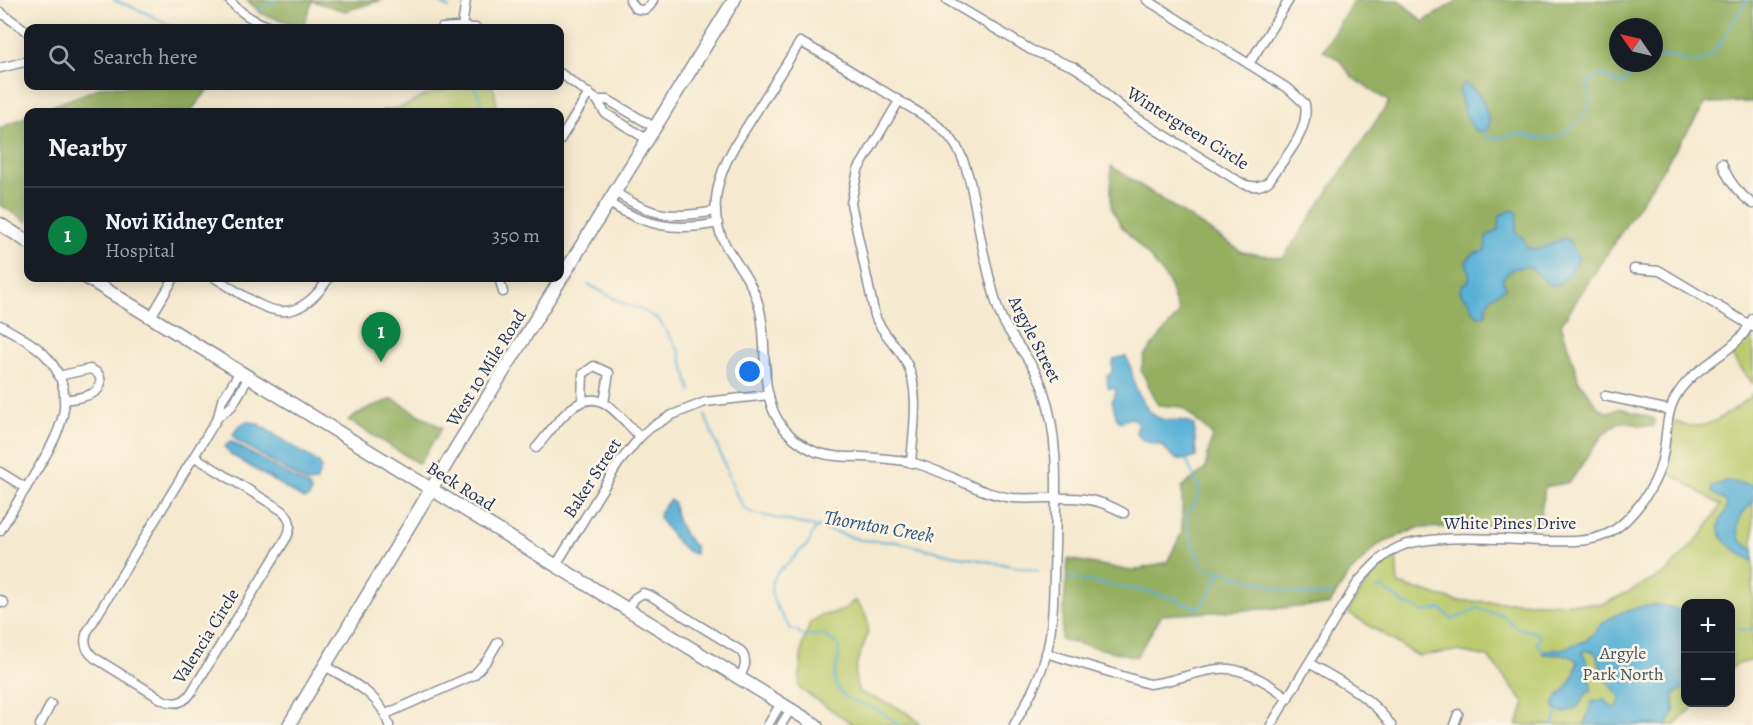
<!DOCTYPE html>
<html lang="en">
<head>
<meta charset="utf-8">
<style>
  :root { --surface:#171b24; --page:#242831; --text:#f1f3f6; --muted:#9ea1a6; --line:#363941; --accent:#0b8043 }
  body { margin:0; font-family:Alegreya,serif; background:var(--page); color:var(--text) }
  .controls { position:absolute; right:18px; bottom:18px; display:grid; overflow:hidden; border-radius:12px; box-shadow:0 3px 15px #0003 }
  .controls button { width:54px; height:54px; display:grid; place-items:center; padding:0; border:0; border-bottom:2px solid var(--line); background:var(--surface); color:var(--text); font:30px sans-serif }
  .compass { position:absolute; left:1609px; top:18px; width:54px; height:54px; border-radius:50%; background:var(--surface); box-shadow:0 3px 15px #0003; rotate:304deg }
  .you { position:absolute; left:750px; top:372px; width:21px; height:21px; margin:-15px; border:4px solid #fff; border-radius:50%; background:#1a73e8; box-shadow:0 0 0 9px #1a73e833 }
  .badge { display:grid; place-items:center; width:39px; height:39px; border-radius:50%; background:var(--accent); color:#fff; font-size:20px; font-weight:700 }
  .pin { position:absolute; translate:-50% -50px; filter:drop-shadow(0 2px 3px #0008) }
  .pin::after { content:''; position:absolute; top:32px; width:21px; height:18px; background:inherit; clip-path:polygon(0 0,100% 0,50% 100%) }
  .list { margin:0; padding:0; list-style:none }
  h2 { display:flex; justify-content:space-between; align-items:center; height:78px; margin:0; padding:0 24px; font-size:26px }
  h2 small { font-size:20px; font-weight:400; color:var(--muted) }
  .list li { display:grid; grid-template-columns:39px 1fr auto; gap:18px; align-items:center; box-sizing:border-box; height:96px; padding:0 24px; border-top:2px solid var(--line) }
  .list b { display:block; font-size:22px; white-space:nowrap }
  .list p { margin:0; font-size:20px; white-space:nowrap; color:var(--muted) }
  .list em { font-size:20px; font-style:normal; color:var(--muted) }
  .icon { flex:none; width:33px; height:33px; fill:none; stroke:currentColor; stroke-width:2; stroke-linecap:round; stroke-linejoin:round }
  .map { position:relative; flex:none; width:1753px; height:725px; overflow:hidden }
  .search { position:absolute; background:var(--surface); box-shadow:0 3px 15px #0003; left:24px; top:24px; width:540px; height:66px; display:flex; align-items:center; gap:15px; box-sizing:border-box; padding:0 21px; border-radius:12px; color:var(--muted); font-size:22px }
  .panel { position:absolute; background:var(--surface); box-shadow:0 3px 15px #0003; left:24px; top:108px; width:540px; height:174px; border-radius:12px }
  .map>svg:first-child { display:block }
</style>
</head>
<body>
<div class="map">
<svg width="1753" height="725" viewBox="0 0 1753 725">
  <rect width="100%" height="100%" fill="#fcf5e5"/>
  <filter id="ink" filterUnits="userSpaceOnUse"><feTurbulence type="fractalNoise" baseFrequency=".0167" numOctaves="2"/><feDisplacementMap in="SourceGraphic" scale="12" xChannelSelector="R" yChannelSelector="G"/><feConvolveMatrix kernelMatrix="1 2 1 2 8 2 1 2 1" color-interpolation-filters="sRGB"/></filter>
  <filter id="wash" filterUnits="userSpaceOnUse"><feTurbulence type="fractalNoise" baseFrequency=".008" numOctaves="4" result="noise"/><feDisplacementMap in="SourceGraphic" scale="24" xChannelSelector="R" yChannelSelector="G"/><feGaussianBlur stdDeviation="1.35" result="paint"/><feColorMatrix in="noise" values="0 0 0 0 0 0 0 0 0 0 0 0 0 0 0 0 0 1.4 0 .05"/><feComposite in="paint" operator="in"/></filter>
  <g filter="url(#wash)">
    <rect width="100%" height="100%" fill="#f5e9cf"/>
    <g fill="#bbcb6e" stroke="#6b7d66" stroke-width="1.5">
      <path d="M454,86H492L495,92L497,112H381L383,110C405,108 404,106 422,97C433,92 444,92 454,86Z"/>
      <polygon points="1750,334 1753,336 1753,384 1729,353 1747,339"/>
      <path d="M1753,394V660L1735,665L1731,669L1730,604H1686V702L1697,703L1675,725H1517L1525,704L1488,657L1457,651L1418,656L1347,612L1371,577L1396,555L1398,584L1457,601L1604,604L1666,573L1704,532L1721,505L1666,471L1674,421C1703,437 1731,412 1753,394Z"/>
      <path d="M855,600C890,637 842,653 859,692C880,701 906,707 921,725H854L799,688L802,646L810,623L820,616L842,611Z"/>
    </g>
    <g fill="#94af61" stroke="#586f60" stroke-width="1.5" fill-rule="evenodd">
      <polygon points="247,0 382,0 345,11 312,1 303,27 262,14"/>
      <path d="M1354,0H1399L1423,22L1458,0H1753V102L1706,103L1561,324L1580,384C1595,395 1588,404 1609,413L1620,408L1655,419L1654,427L1619,422L1601,437L1570,482L1545,487L1539,525L1418,528L1378,545L1349,574L1329,605L1162,615L1136,657L1061,640L1068,559L1132,571L1167,562L1182,532V487L1205,469L1212,435L1182,407L1158,405L1141,370L1145,354L1179,314L1168,281L1152,260L1122,227L1111,207V166L1242,252L1283,258L1389,102L1353,78L1339,60L1323,50ZM1618,27H1654V63H1618Z"/>
      <polygon points="104,86 211,86 190,112 37,112"/>
      <polygon points="28,116 28,222 0,205 0,128"/>
      <polygon points="393,399 442,428 419,464 348,420 370,407"/>
    </g>
    <g fill="#5ab1d7" stroke="#3a709a" stroke-width="1.5">
      <path d="M1464,83C1483,94 1484,103 1490,123L1485,132L1474,130L1465,113L1459,91Z"/>
      <path d="M1513,210L1517,212L1516,233L1524,239L1526,247C1545,255 1551,239 1567,238L1579,259C1573,268 1561,293 1547,283C1541,278 1535,271 1528,266L1512,269L1502,279L1506,288C1494,295 1485,297 1486,315L1478,316L1474,312L1468,299L1463,296L1460,291L1462,285L1469,281V271L1466,262L1473,254L1485,251L1486,237L1499,229L1500,215Z"/>
      <path d="M1125,356C1132,364 1131,373 1134,383C1137,392 1146,409 1154,415C1167,426 1181,415 1194,425L1196,457C1180,463 1173,460 1163,446C1153,443 1141,443 1136,432L1138,426L1136,420L1130,418L1121,422L1117,419L1112,401L1117,389L1108,388L1107,376L1112,373V364L1114,359Z"/>
      <polygon points="247,421 258,424 319,463 321,468 316,482 307,483 236,440 233,434 240,425"/>
      <polygon points="230,441 309,487 311,492 309,497 305,499 302,498 230,454 225,447"/>
      <path d="M1725,481L1753,485V502C1740,515 1735,521 1740,540L1753,550V561C1740,554 1711,538 1721,519C1724,512 1728,509 1726,502L1712,492L1711,488Z"/>
      <path d="M670,500L674,503C675,521 682,533 695,547V554C680,551 667,529 659,517L660,511Z"/>
      <path d="M1659,605L1674,608L1685,614V688L1674,694C1675,707 1676,716 1666,725H1584L1592,702L1604,699L1613,708L1617,707L1621,698L1605,678L1595,652L1585,650L1583,653L1590,668L1591,691L1586,694L1578,707L1564,713L1555,710C1550,699 1563,694 1568,685C1573,678 1577,669 1577,661L1568,655L1543,654L1542,650L1562,649L1587,640L1603,623L1617,614L1643,606Z"/>
    </g>
    <g fill="none" stroke-linecap="round" stroke-linejoin="round">
      <g stroke="#5ab1d7" stroke-width="2">
        <polyline points="114,0 146,13 176,28"/>
        <polyline points="436,0 449,8"/>
        <polyline points="257,11 275,0"/>
        <path d="M1654,59C1659,58 1663,55 1668,56C1685,59 1698,69 1713,54L1747,0"/>
        <polyline points="474,86 480,98 481,112"/>
        <path d="M1485,132L1487,136C1499,142 1506,134 1518,134C1529,135 1539,140 1550,138C1564,137 1587,116 1590,102C1591,96 1588,90 1587,84L1590,80L1603,75L1623,85L1632,69L1643,63"/>
        <polyline points="588,284 626,305 639,308 659,320 679,351 691,391"/>
        <polyline points="705,415 736,494 744,508 752,513 833,531 860,540 897,542 948,554 1039,571"/>
        <path d="M1187,460C1190,472 1200,483 1199,496C1198,503 1191,505 1188,512C1183,524 1196,556 1203,566C1211,571 1217,573 1225,571L1234,576L1268,584L1280,590L1313,596L1332,594"/>
        <path d="M817,528L813,532L808,545C798,549 796,558 787,564C757,585 776,607 791,629L797,630C803,640 814,634 824,635L838,645C843,658 832,669 835,681C840,702 860,701 875,709C884,713 891,719 898,725"/>
        <path d="M1068,578L1145,591L1177,599L1185,605H1190L1198,609C1205,604 1215,582 1221,573"/>
        <polyline points="1376,589 1383,588 1407,606 1412,605 1423,612 1441,609 1453,620 1477,608 1495,614 1500,613 1517,628 1538,633 1540,639 1536,642 1543,651"/>
        <polyline points="1738,629 1753,630"/>
        <polyline points="1552,725 1558,712"/>
      </g>
    </g>
  </g>
  <g filter="url(#ink)">
    <g fill="none" stroke-linecap="round" stroke-linejoin="round">
      <g stroke="#888c96" stroke-width="11">
        <g id="minor">
          <path d="M229,0C242,15 256,23 275,28"/>
          <path d="M630,0L635,8C643,12 650,9 653,0"/>
          <path d="M947,0L1031,50L1074,67L1092,79L1109,97L1129,113L1243,184C1253,187 1260,188 1269,181C1284,158 1310,132 1305,104L1290,90L1147,0"/>
          <polyline points="0,12 28,32"/>
          <polyline points="462,27 466,0"/>
          <polyline points="442,28 456,27 476,28"/>
          <polyline points="1249,64 1289,0"/>
          <polyline points="0,68 28,61"/>
          <polyline points="560,73 597,100 605,113 648,140"/>
          <polyline points="597,100 608,100 656,128"/>
          <path d="M899,101L858,170L851,203L875,316C882,334 897,345 906,362C921,388 913,434 911,463"/>
          <polyline points="560,140 589,93"/>
          <path d="M1722,163C1728,181 1738,193 1753,204"/>
          <path d="M615,192C653,217 672,219 716,211"/>
          <path d="M609,203C645,226 675,232 718,223"/>
          <polyline points="1634,269 1660,271 1753,327"/>
          <path d="M215,278C262,306 290,336 329,278"/>
          <polyline points="499,278 503,292"/>
          <polyline points="151,317 174,278"/>
          <path d="M0,325C15,334 34,343 46,356C83,397 57,437 34,475C23,493 11,512 0,531"/>
          <path d="M58,376L90,369C95,371 99,373 100,378C105,397 75,398 64,400"/>
          <polyline points="1605,396 1670,410"/>
          <polyline points="582,401 583,374 594,366 609,373 604,403"/>
          <polyline points="218,417 222,400 240,372"/>
          <path d="M536,448C552,430 578,386 606,404C618,412 629,426 640,437"/>
          <path d="M195,457L283,511C291,519 292,527 287,537L191,693C184,703 175,705 163,700L95,658C86,651 83,642 87,632L218,417L232,406L249,377"/>
          <polyline points="0,472 26,488"/>
          <polyline points="556,565 618,464 640,437 650,428 672,415 705,402 769,395"/>
          <polyline points="0,600 4,603"/>
          <path d="M628,609L635,598L643,593L651,596L741,651C748,661 745,668 739,678"/>
          <path d="M1046,653L1149,684C1173,682 1195,671 1219,669C1244,667 1269,683 1288,698"/>
          <path d="M1309,663C1338,680 1372,697 1391,725"/>
          <path d="M325,666C350,681 381,694 389,725"/>
          <polyline points="386,714 474,675 488,659 498,642"/>
          <polyline points="40,725 51,704"/>
          <polyline points="768,725 781,703"/>
          <polyline points="781,725 791,709"/>
          <path d="M1014,725C1027,702 1041,677 1047,651C1055,616 1053,582 1055,547C1056,495 1060,439 1043,389C1033,357 1004,335 996,302C990,281 985,260 981,240C975,210 971,164 952,140C938,122 917,112 898,100C865,80 834,59 800,42L734,147C717,177 707,213 726,246C735,262 747,275 754,292C772,331 756,384 778,420C786,434 802,446 816,452C831,457 845,457 861,457C877,458 894,459 910,462C946,470 976,494 1013,498C1038,500 1065,495 1090,500C1102,502 1113,507 1124,513"/>
          <path d="M1271,725L1358,582C1369,570 1380,557 1395,549C1425,532 1507,540 1543,541C1562,541 1584,543 1602,536C1628,527 1657,486 1662,460C1667,440 1665,417 1675,398C1690,370 1720,360 1741,337C1746,332 1749,324 1753,318"/>
          <polyline points="1454,725 1458,714"/>
        </g>
      </g>
      <g stroke="#888c96" stroke-width="15">
        <g id="secondary">
          <polyline points="0,224 28,242"/>
          <polyline points="87,278 816,725"/>
          <polyline points="289,725 459,443 734,0"/>
        </g>
      </g>
      <use href="#minor" stroke="#fff" stroke-width="8"/>
      <use href="#secondary" stroke="#fff" stroke-width="12"/>
    </g>
  </g>
  <g text-anchor="middle" stroke-width="5" stroke-linejoin="round" paint-order="stroke">
    <g font-size="18" fill="#1b2f5e" stroke="#fcf5e5">
      <text transform="translate(1188 128) rotate(32)" y="6">Wintergreen Circle</text>
      <text transform="translate(1035 339) rotate(63)" y="6">Argyle Street</text>
      <text transform="translate(486 368) rotate(-58)" y="6">West 10 Mile Road</text>
      <text transform="translate(592 478) rotate(-57)" y="6">Baker Street</text>
      <text transform="translate(461 486) rotate(32)" y="6">Beck Road</text>
      <text x="1510" y="529">White Pines Drive</text>
      <text transform="translate(206 636) rotate(-58)" y="6">Valencia Circle</text>
    </g>
    <g font-size="18" fill="#435662" stroke="#fcf5e5">
      <text x="1623" y="659">Argyle<tspan x="1623" dy="21">Park North</tspan></text>
    </g>
    <g font-size="20" font-style="italic" fill="#2e5682" stroke="#fcf5e5">
      <text transform="translate(879 526) rotate(10)" y="7">Thornton Creek</text>
    </g>
  </g>
</svg>
<div class="controls">
<button>+</button>
<button>−</button>
</div>
<svg class="compass" viewBox="-18 -18 36 36"><path d="M0-13l5 13h-10z" fill="#e53935"/><path d="M0 13l5-13h-10z" fill="#9ea1a6"/></svg>
<div class="you"></div>
<div class="pin badge" style="left:381px;top:362px">1</div>
<div class="search"><svg class="icon" aria-label="search" viewBox="0 0 24 24"><circle cx="10" cy="10" r="6"/><path d="M15 15l6 6"/></svg>Search here</div>
<section class="panel">
<h2>Nearby<small></small></h2>
<ul class="list">
<li><span class="badge">1</span><div><b>Novi Kidney Center</b><p>Hospital</p></div><em>350 m</em></li>
</ul>
</section>
</div>
</body>
</html>
